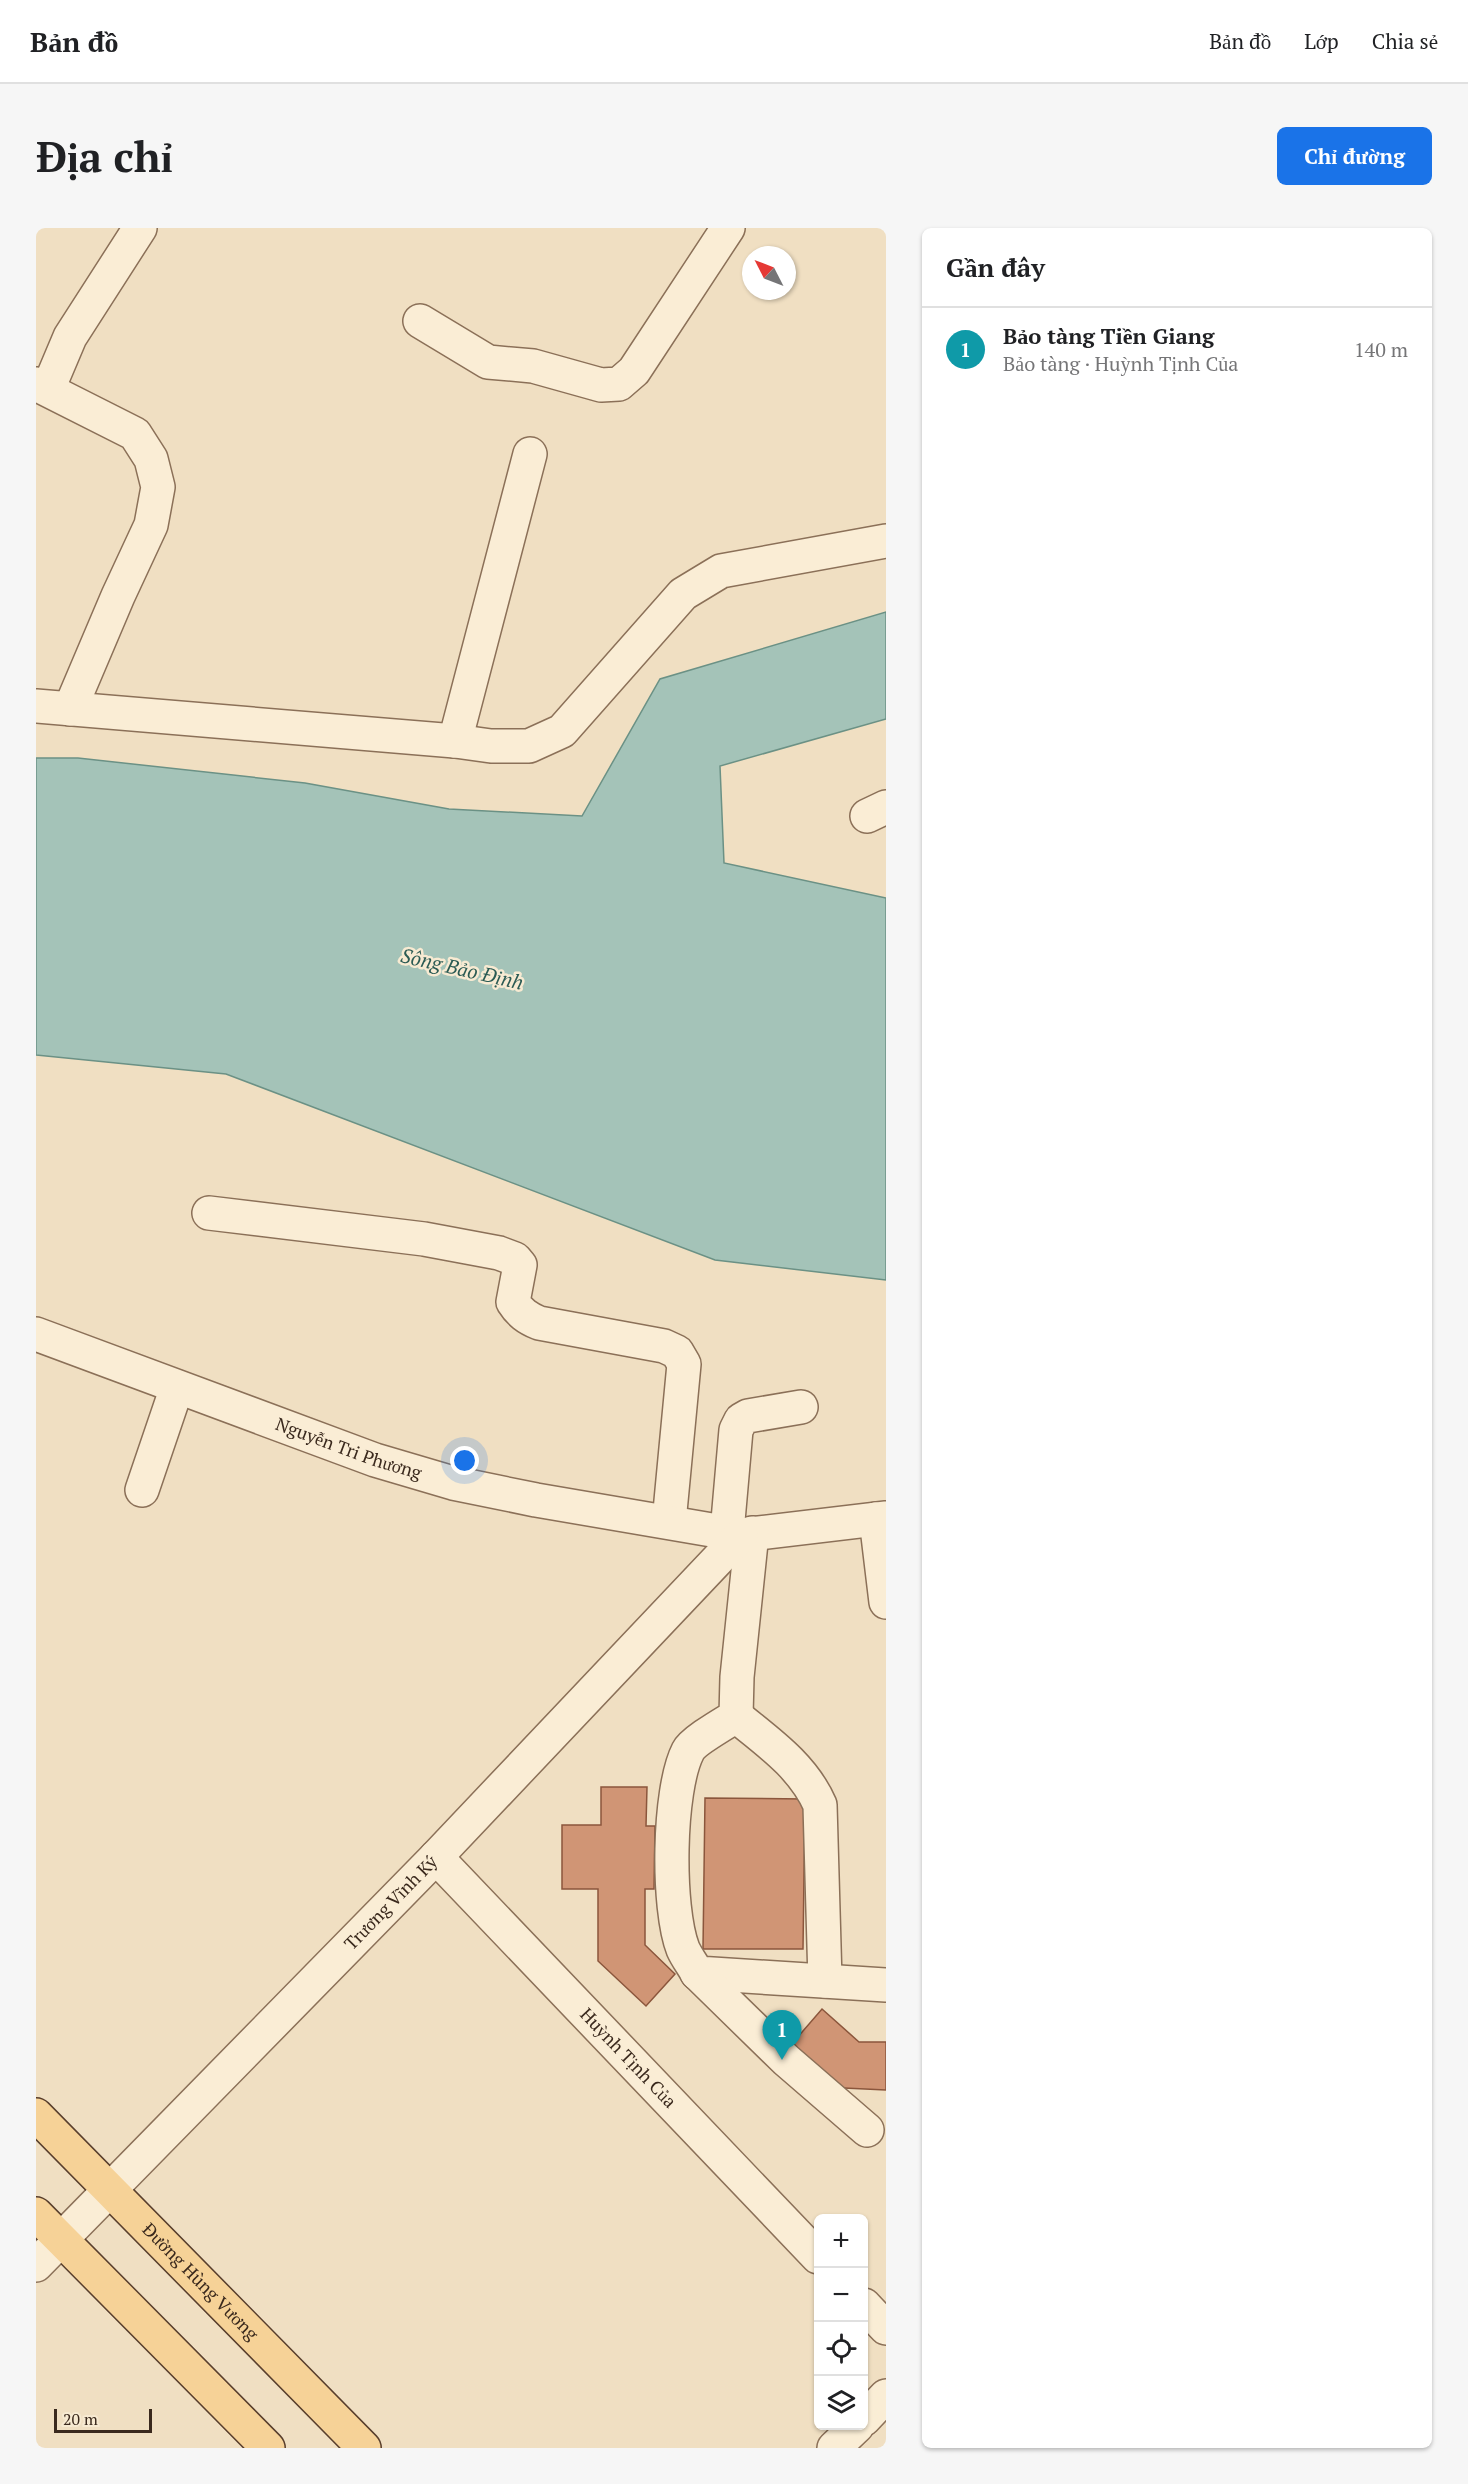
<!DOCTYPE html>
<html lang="vi">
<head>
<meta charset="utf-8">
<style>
  :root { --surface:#fff; --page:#f6f6f6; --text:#202124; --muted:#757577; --line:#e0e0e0; --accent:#1a73e8 }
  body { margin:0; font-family:"PT Serif",serif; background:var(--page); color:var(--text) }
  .controls { position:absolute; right:18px; bottom:18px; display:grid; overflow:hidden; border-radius:9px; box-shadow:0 2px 4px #0004 }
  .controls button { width:54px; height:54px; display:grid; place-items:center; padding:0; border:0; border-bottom:2px solid var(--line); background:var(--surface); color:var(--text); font:30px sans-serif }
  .compass { position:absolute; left:706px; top:18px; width:54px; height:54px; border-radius:50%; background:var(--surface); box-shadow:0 2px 4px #0004; rotate:312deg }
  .scale { position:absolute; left:18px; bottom:15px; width:98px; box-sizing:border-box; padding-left:6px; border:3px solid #3a291d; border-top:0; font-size:16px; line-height:21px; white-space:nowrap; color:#3a291d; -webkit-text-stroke:4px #f7ead2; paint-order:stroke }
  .you { position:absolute; left:429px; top:1233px; width:21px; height:21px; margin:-15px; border:4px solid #fff; border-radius:50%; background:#1a73e8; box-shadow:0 0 0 9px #1a73e833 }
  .badge { display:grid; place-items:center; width:39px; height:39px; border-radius:50%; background:var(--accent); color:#fff; font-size:20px; font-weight:700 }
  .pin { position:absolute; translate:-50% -50px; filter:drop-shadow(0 2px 3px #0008) }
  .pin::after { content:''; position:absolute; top:32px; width:21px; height:18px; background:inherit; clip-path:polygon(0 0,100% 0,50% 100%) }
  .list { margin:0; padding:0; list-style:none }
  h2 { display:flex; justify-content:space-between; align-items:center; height:78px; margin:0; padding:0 24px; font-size:26px }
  h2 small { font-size:20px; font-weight:400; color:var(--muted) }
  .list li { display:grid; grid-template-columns:39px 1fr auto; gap:18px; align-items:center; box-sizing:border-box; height:84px; padding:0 24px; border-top:2px solid var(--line) }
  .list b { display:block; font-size:22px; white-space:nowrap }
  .list p { margin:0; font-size:20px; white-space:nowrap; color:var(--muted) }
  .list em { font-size:20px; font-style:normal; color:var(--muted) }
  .icon { flex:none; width:33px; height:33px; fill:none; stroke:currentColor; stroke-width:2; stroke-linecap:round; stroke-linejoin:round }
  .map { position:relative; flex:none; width:850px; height:2220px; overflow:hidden; border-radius:9px }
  header { display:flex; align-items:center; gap:36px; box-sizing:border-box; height:84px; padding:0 30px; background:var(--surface); border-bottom:2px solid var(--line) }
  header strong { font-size:28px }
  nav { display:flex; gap:33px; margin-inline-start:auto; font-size:21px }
  .intro { display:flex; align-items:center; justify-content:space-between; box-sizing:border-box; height:144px; padding:0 36px }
  h1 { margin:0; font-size:42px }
  .button { padding:15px 27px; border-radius:9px; background:var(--accent); color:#fff; font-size:21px; font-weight:700 }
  main { display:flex; gap:36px; padding:0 36px }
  aside { flex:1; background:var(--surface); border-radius:9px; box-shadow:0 2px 4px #0004 }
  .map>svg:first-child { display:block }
</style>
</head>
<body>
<header>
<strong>Bản đồ</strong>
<nav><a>Bản đồ</a><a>Lớp</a><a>Chia sẻ</a></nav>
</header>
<div class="intro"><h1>Địa chỉ</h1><a class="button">Chỉ đường</a></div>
<main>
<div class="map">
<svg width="850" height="2220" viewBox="0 0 850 2220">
  <rect width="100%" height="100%" fill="#f0dfc2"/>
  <polygon fill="#a4c3b8" stroke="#6b9185" stroke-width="1.5" points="850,384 850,491 684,538 688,635 850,670 850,1052 679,1032 190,846 0,827 0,530 42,530 269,555 413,581 546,588 624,451"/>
  <g fill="#d09575" stroke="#8b563c" stroke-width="1.5">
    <polygon points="565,1559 611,1559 610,1598 619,1598 618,1661 609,1661 609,1717 639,1746 610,1778 562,1733 562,1661 526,1661 526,1597 565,1597"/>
    <polygon points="669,1570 769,1571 767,1721 667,1721"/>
    <polygon points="786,1781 823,1814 850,1814 850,1862 787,1859 754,1818"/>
  </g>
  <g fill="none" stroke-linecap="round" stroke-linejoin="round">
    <g stroke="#8b7058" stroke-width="36">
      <g id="minor">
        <polyline points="384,93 452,134 497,138 565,157 583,156 598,143 692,0"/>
        <polyline points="0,156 99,206 115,231 122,259 115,297 82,368 34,481"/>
        <polyline points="12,161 34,109 104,0"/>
        <polyline points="0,478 419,513 455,518 493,518 526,503 647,366 685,343 850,313"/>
        <polyline points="419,513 494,226"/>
        <polyline points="831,588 850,579"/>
        <path d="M173,985L388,1011L463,1025L479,1031L484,1037L477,1074C484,1085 491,1090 503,1095L628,1118L641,1124L648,1136L633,1294"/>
        <path id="s1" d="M0,1106L339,1232L417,1255L500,1272L705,1307L850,1290"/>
        <polyline points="106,1262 141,1159"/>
        <polyline points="840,1291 850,1374"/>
        <polyline points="691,1304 700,1202 705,1192 712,1188 765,1179"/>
        <path d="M716,1305L701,1449L700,1488C689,1495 657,1513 652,1523C632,1562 631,1680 647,1721C651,1730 657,1737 661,1745L850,1757"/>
        <path d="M700,1488C732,1514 767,1538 784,1577L789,1753"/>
        <path id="s2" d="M400,1629L782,2029"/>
        <polyline points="661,1745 750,1832 831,1902"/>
        <path id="s3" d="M0,2037L400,1629L705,1307"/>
        <polyline points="828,2077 850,2100"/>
        <polyline points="828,2191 850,2168"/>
        <polyline points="798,2220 821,2198"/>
      </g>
    </g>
    <g stroke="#583e2c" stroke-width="36">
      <g id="major">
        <path id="s4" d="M0,1887L328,2220"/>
        <polyline points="0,1986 232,2220"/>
      </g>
    </g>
    <use href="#minor" stroke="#faedd5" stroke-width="33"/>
    <use href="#major" stroke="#f6d297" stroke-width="33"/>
  </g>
  <g text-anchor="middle" stroke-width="5" stroke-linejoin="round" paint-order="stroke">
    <g font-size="18" fill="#3a291d" stroke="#f7ead2">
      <text dy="6" stroke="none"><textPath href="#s1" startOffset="333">Nguyễn Tri Phương</textPath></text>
      <text dy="6" stroke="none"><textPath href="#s3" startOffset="507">Trương Vĩnh Ký</textPath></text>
      <text dy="6" stroke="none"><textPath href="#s2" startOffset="278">Huỳnh Tịnh Của</textPath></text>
      <text dy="6" stroke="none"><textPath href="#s4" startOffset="234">Đường Hùng Vương</textPath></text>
    </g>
    <g font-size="20" font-style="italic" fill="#2b5b54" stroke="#f7ead2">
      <text transform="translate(426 741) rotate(13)" y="7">Sông Bảo Định</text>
    </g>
  </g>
</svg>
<div class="controls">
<button>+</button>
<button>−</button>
<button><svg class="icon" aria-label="locate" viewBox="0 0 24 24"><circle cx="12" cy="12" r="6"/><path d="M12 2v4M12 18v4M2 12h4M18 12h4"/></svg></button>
<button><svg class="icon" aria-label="layers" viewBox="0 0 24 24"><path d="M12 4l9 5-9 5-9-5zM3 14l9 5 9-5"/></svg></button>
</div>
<svg class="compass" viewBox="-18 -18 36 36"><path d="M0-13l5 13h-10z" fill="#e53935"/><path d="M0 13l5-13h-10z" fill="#757577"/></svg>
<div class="scale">20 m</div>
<div class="you"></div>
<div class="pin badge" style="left:746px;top:1832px;background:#0f9aa8">1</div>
</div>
<aside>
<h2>Gần đây<small></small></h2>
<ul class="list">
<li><span class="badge" style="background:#0f9aa8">1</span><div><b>Bảo tàng Tiền Giang</b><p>Bảo tàng · Huỳnh Tịnh Của</p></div><em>140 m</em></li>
</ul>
</aside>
</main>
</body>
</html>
